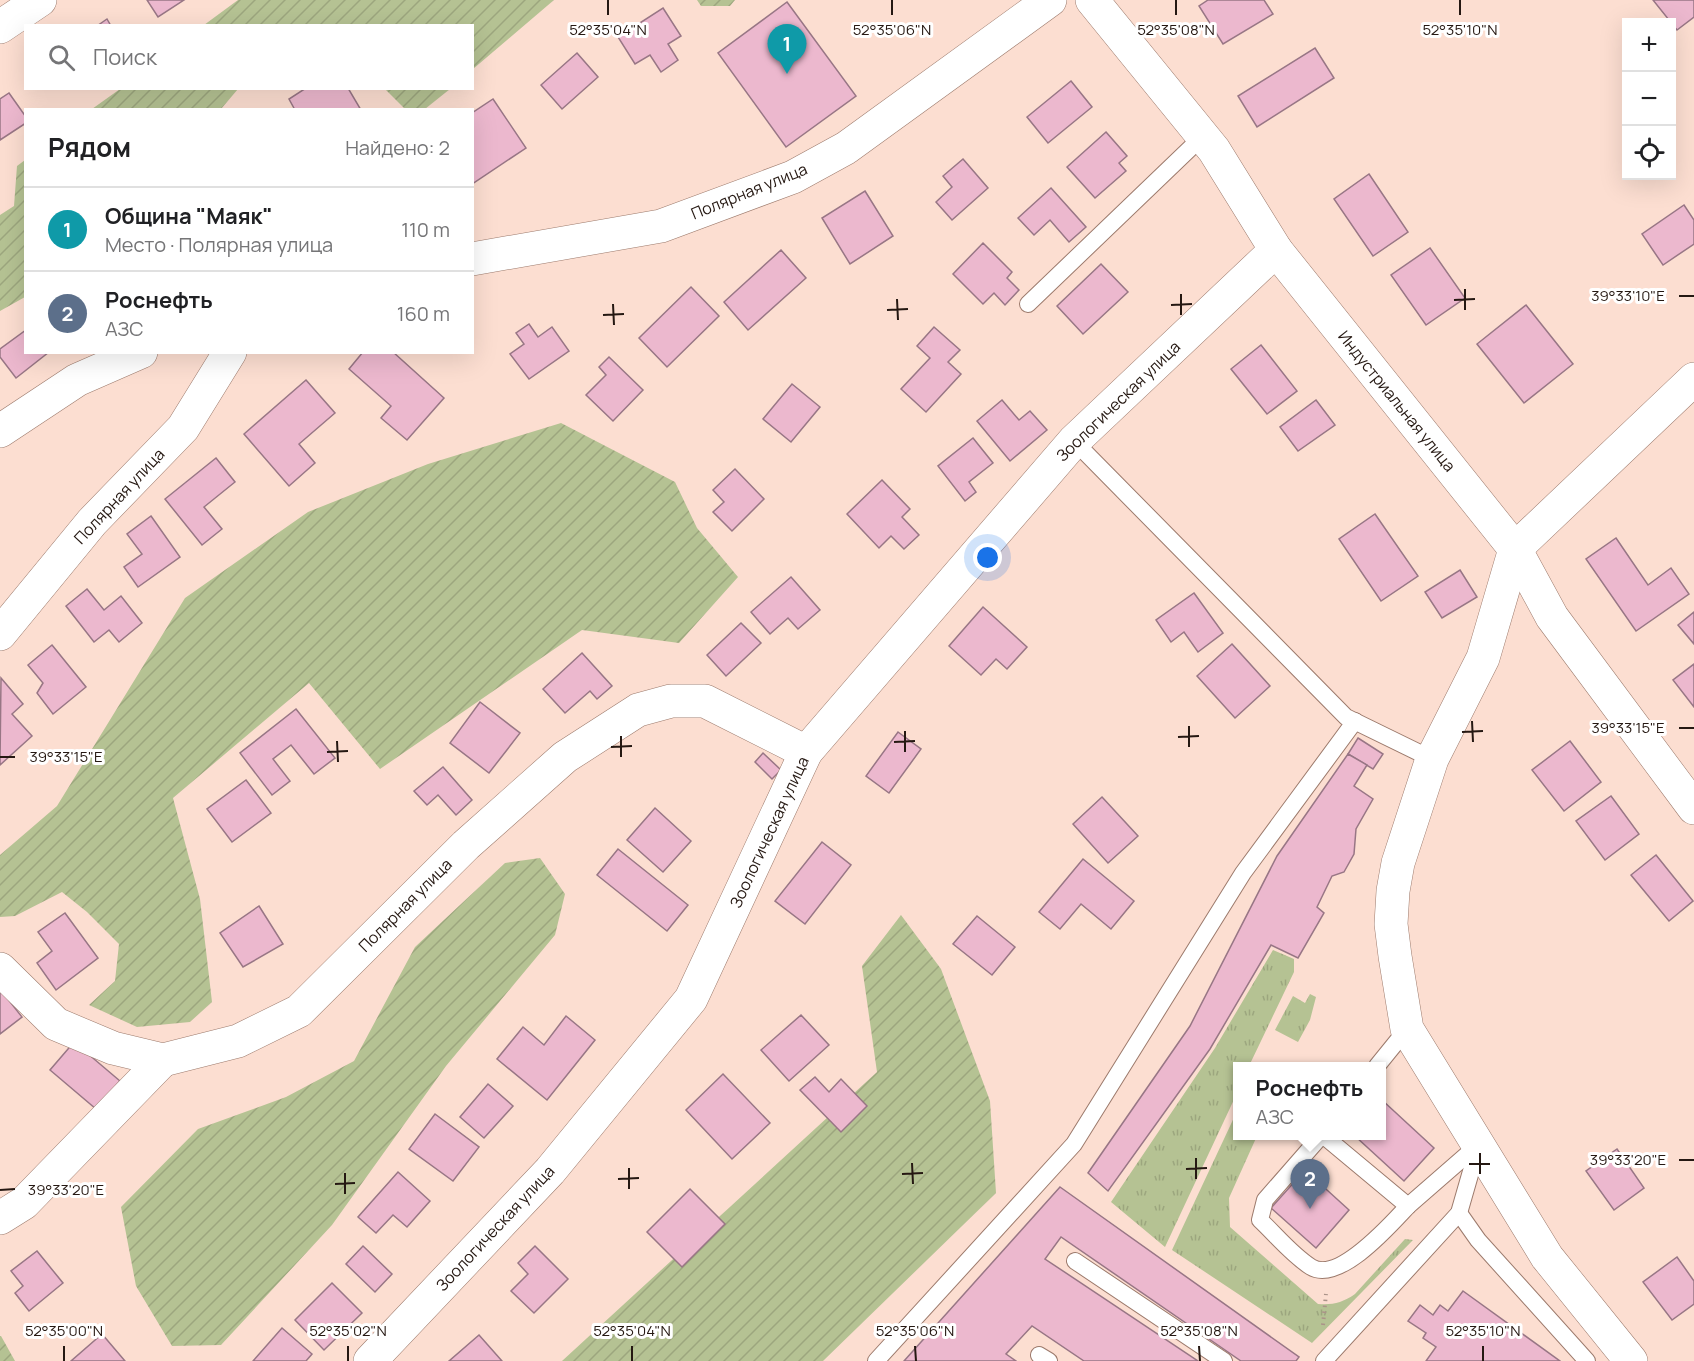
<!DOCTYPE html>
<html lang="ru">
<head>
<meta charset="utf-8">
<style>
  :root { --surface:#fff; --page:#f2f2f2; --text:#202124; --muted:#757577; --line:#e0e0e0; --accent:#0e6d19 }
  body { margin:0; font-family:Manrope,sans-serif; background:var(--page); color:var(--text) }
  .controls { position:absolute; right:18px; top:18px; display:grid; overflow:hidden; border-radius:0px; box-shadow:0 6px 24px #0002 }
  .controls button { width:54px; height:54px; display:grid; place-items:center; padding:0; border:0; border-bottom:2px solid var(--line); background:var(--surface); color:var(--text); font:30px sans-serif }
  .you { position:absolute; left:988px; top:558px; width:21px; height:21px; margin:-15px; border:4px solid #fff; border-radius:50%; background:#1a73e8; box-shadow:0 0 0 9px #1a73e833 }
  .badge { display:grid; place-items:center; width:39px; height:39px; border-radius:50%; background:var(--accent); color:#fff; font-size:20px; font-weight:700 }
  .pin { position:absolute; translate:-50% -50px; filter:drop-shadow(0 2px 3px #0008) }
  .pin::after { content:''; position:absolute; top:32px; width:21px; height:18px; background:inherit; clip-path:polygon(0 0,100% 0,50% 100%) }
  .popup { position:absolute; left:1233px; top:1062px; width:153px; height:78px; box-sizing:border-box; display:grid; place-content:center; border-radius:0px; background:var(--surface); filter:drop-shadow(0 2px 4px #0005); font-size:20px; white-space:nowrap; color:var(--muted) }
  .popup b { font-size:22px; color:var(--text) }
  .popup::after { content:''; position:absolute; left:50%; top:100%; margin-left:-12px; border:12px solid transparent; border-top-color:var(--surface) }
  .list { margin:0; padding:0; list-style:none }
  h2 { display:flex; justify-content:space-between; align-items:center; height:78px; margin:0; padding:0 24px; font-size:26px }
  h2 small { font-size:20px; font-weight:400; color:var(--muted) }
  .list li { display:grid; grid-template-columns:39px 1fr auto; gap:18px; align-items:center; box-sizing:border-box; height:84px; padding:0 24px; border-top:2px solid var(--line) }
  .list b { display:block; font-size:22px; white-space:nowrap }
  .list p { margin:0; font-size:20px; white-space:nowrap; color:var(--muted) }
  .list em { font-size:20px; font-style:normal; color:var(--muted) }
  .icon { flex:none; width:33px; height:33px; fill:none; stroke:currentColor; stroke-width:2; stroke-linecap:round; stroke-linejoin:round }
  .map { position:relative; flex:none; width:1694px; height:1361px; overflow:hidden }
  .search { position:absolute; background:var(--surface); box-shadow:0 6px 24px #0002; left:24px; top:24px; width:450px; height:66px; display:flex; align-items:center; gap:15px; box-sizing:border-box; padding:0 21px; border-radius:0px; color:var(--muted); font-size:22px }
  .panel { position:absolute; background:var(--surface); box-shadow:0 6px 24px #0002; left:24px; top:108px; width:450px; height:246px; border-radius:0px }
  .map>svg:first-child { display:block }
</style>
</head>
<body>
<div class="map">
<svg width="1694" height="1361" viewBox="0 0 1694 1361">
  <defs>
    <pattern id="grass-tufts" width="24" height="20" patternUnits="userSpaceOnUse" patternTransform="scale(1.5)"><rect width="24" height="20" fill="#b5c293"/><path d="M3 7l-1-3M5 7V3M7 7l1-3M15 17l-1-3M17 17v-4M19 17l1-3" fill="none" stroke="#9ca67e"/></pattern>
    <pattern id="garden-furrows" width="10" height="10" patternUnits="userSpaceOnUse" patternTransform="scale(1.5)"><rect width="10" height="10" fill="#b5c293"/><path d="M-1 1l2-2M0 10L10 0M9 11l2-2" fill="none" stroke="#9ca67e"/></pattern>
  </defs>
  <rect width="100%" height="100%" fill="#fcded1"/>
  <g fill="url(#grass-tufts)">
    <polygon points="1273,950 1294,959 1294,972 1249,1066 1238,1066 1238,1091 1165,1247 1111,1202 1215,1048"/>
    <polygon points="1310,994 1316,997 1310,1020 1298,1042 1275,1030 1293,996 1305,1003"/>
    <path d="M1238,1109V1136H1257L1229,1198L1230,1227L1318,1304C1333,1305 1342,1303 1355,1294L1405,1239L1413,1240L1312,1343L1172,1250Z"/>
  </g>
  <g fill="url(#garden-furrows)">
    <polygon points="238,0 554,0 473,69 472,26 204,25"/>
    <polygon points="697,0 735,0 730,6 701,6"/>
    <polygon points="120,89 120,88 238,89 221,109 92,109"/>
    <polygon points="385,89 450,89 425,109 405,109"/>
    <polygon points="25,160 25,297 0,311 0,215 14,206 17,166"/>
    <polygon points="561,423 675,482 697,528 738,577 679,643 582,630 380,769 309,683 173,798 200,899 212,1002 190,1022 137,1027 89,1005 115,981 119,944 87,912 62,892 15,916 0,917 0,855 57,806 185,598 308,512 428,464"/>
    <polygon points="540,858 565,894 555,935 446,1066 332,1225 221,1345 172,1346 136,1286 121,1207 198,1129 286,1097 354,1061 415,947 505,863"/>
    <polygon points="901,915 941,969 990,1101 996,1193 823,1361 562,1361 877,1072 862,966"/>
    <polygon points="0,1336 1,1336 15,1361 0,1361"/>
  </g>
  <g fill="#ecb8ce" stroke="#987685" stroke-width="1.5">
    <polygon points="147,0 184,0 158,17"/>
    <polygon points="1208,0 1264,0 1273,14 1223,44 1199,6"/>
    <polygon points="1653,0 1694,0 1694,17 1677,30"/>
    <polygon points="787,2 856,96 786,147 718,53"/>
    <polygon points="663,8 681,36 668,44 678,60 661,72 650,55 635,64 618,37"/>
    <polygon points="107,19 111,26 97,26"/>
    <polygon points="1315,48 1334,78 1257,127 1238,96"/>
    <polygon points="577,53 598,77 562,109 541,85"/>
    <polygon points="1071,81 1092,107 1048,143 1027,117"/>
    <polygon points="306,88 348,88 361,110 295,110 289,99"/>
    <polygon points="9,93 26,117 26,123 0,140 0,99"/>
    <polygon points="493,99 526,148 472,184 472,113"/>
    <polygon points="1106,132 1127,156 1119,163 1126,171 1095,198 1067,167"/>
    <polygon points="963,159 988,188 952,220 936,202 952,187 943,176"/>
    <polygon points="1369,174 1408,232 1373,256 1334,199"/>
    <polygon points="1051,188 1086,227 1069,242 1050,220 1034,235 1018,218"/>
    <polygon points="865,191 893,236 850,264 822,218"/>
    <polygon points="1684,205 1694,220 1694,244 1663,265 1642,234"/>
    <polygon points="983,243 1012,272 1007,278 1019,290 1005,305 994,293 983,304 953,274"/>
    <polygon points="1430,248 1465,298 1426,325 1391,275"/>
    <polygon points="781,250 806,278 748,330 724,302"/>
    <polygon points="1101,264 1128,292 1083,334 1057,306"/>
    <polygon points="691,287 719,316 667,367 639,338"/>
    <polygon points="1526,305 1573,364 1524,403 1477,344"/>
    <polygon points="529,324 538,337 552,327 569,351 529,379 510,354 524,344 516,333"/>
    <polygon points="934,327 960,350 948,362 961,374 926,412 901,389 930,358 917,346"/>
    <polygon points="26,330 26,352 49,352 16,378 0,357 0,349"/>
    <polygon points="1261,345 1297,391 1267,414 1231,369"/>
    <polygon points="363,352 393,352 444,398 407,440 381,418 391,406 349,369"/>
    <polygon points="609,357 643,390 613,421 586,395 606,375 599,367"/>
    <polygon points="306,380 335,413 299,444 315,463 289,486 244,434"/>
    <polygon points="792,384 820,407 791,442 763,419"/>
    <polygon points="1002,400 1019,420 1030,411 1047,430 1010,461 977,421"/>
    <polygon points="1316,400 1335,425 1298,451 1280,427"/>
    <polygon points="973,438 993,463 969,482 976,492 965,501 938,466"/>
    <polygon points="216,458 235,482 204,507 222,529 202,545 165,499"/>
    <polygon points="735,469 764,499 732,531 713,512 724,502 713,490"/>
    <polygon points="882,480 910,509 902,517 919,535 904,549 891,536 879,548 847,514"/>
    <polygon points="1375,514 1418,576 1381,601 1339,539"/>
    <polygon points="151,516 180,557 138,587 124,567 142,554 127,534"/>
    <polygon points="1616,538 1648,585 1671,568 1689,594 1636,631 1586,559"/>
    <polygon points="1460,570 1477,597 1442,618 1425,592"/>
    <polygon points="791,577 820,610 798,629 788,618 770,634 751,612"/>
    <polygon points="87,589 104,610 121,596 142,623 119,642 109,630 94,642 66,606"/>
    <polygon points="1194,593 1223,633 1198,652 1184,632 1171,642 1156,620"/>
    <polygon points="983,607 1027,647 1007,669 996,659 981,675 949,646"/>
    <polygon points="1694,612 1694,644 1678,625"/>
    <polygon points="741,623 761,643 726,676 707,655"/>
    <polygon points="1232,644 1270,686 1235,718 1197,676"/>
    <polygon points="52,645 86,687 53,714 37,693 43,683 28,665"/>
    <polygon points="582,653 612,686 597,699 590,691 565,713 543,689"/>
    <polygon points="1694,664 1694,707 1673,680"/>
    <polygon points="1,678 23,704 12,714 32,736 0,765"/>
    <polygon points="480,702 520,733 489,773 450,743"/>
    <polygon points="296,709 335,758 314,774 291,745 273,759 290,781 272,795 240,753"/>
    <polygon points="898,732 921,749 889,793 866,776"/>
    <polygon points="1358,738 1383,754 1373,769 1348,754"/>
    <polygon points="1570,741 1601,782 1564,811 1532,770"/>
    <polygon points="763,753 781,770 772,779 755,762"/>
    <polygon points="1348,754 1367,765 1354,786 1373,799 1356,829 1354,854 1344,872 1332,876 1317,907 1324,913 1298,958 1271,945 1210,1049 1108,1191 1088,1173 1190,1026 1277,856"/>
    <polygon points="443,767 472,800 456,815 438,795 427,805 414,791"/>
    <polygon points="246,780 271,813 232,842 207,809"/>
    <polygon points="1611,796 1639,834 1605,860 1576,821"/>
    <polygon points="1102,797 1138,836 1108,863 1073,824"/>
    <polygon points="655,808 691,841 663,872 627,840"/>
    <polygon points="822,842 851,865 805,924 775,901"/>
    <polygon points="618,849 688,905 667,931 597,875"/>
    <polygon points="1656,855 1693,901 1669,921 1631,875"/>
    <polygon points="1083,859 1134,901 1111,929 1081,904 1060,929 1039,912"/>
    <polygon points="259,906 283,944 243,967 220,933"/>
    <polygon points="65,913 98,958 56,990 37,963 52,951 38,932"/>
    <polygon points="977,916 1015,947 992,975 953,944"/>
    <polygon points="0,989 22,1017 0,1034"/>
    <polygon points="801,1015 829,1045 789,1081 761,1050"/>
    <polygon points="566,1016 595,1040 547,1100 497,1059 523,1027 544,1045"/>
    <polygon points="74,1042 120,1081 96,1109 50,1070"/>
    <polygon points="723,1074 770,1123 732,1159 686,1110"/>
    <polygon points="815,1077 829,1092 841,1079 867,1106 841,1132 800,1090"/>
    <polygon points="488,1084 513,1106 484,1138 460,1117"/>
    <polygon points="1382,1100 1434,1148 1404,1181 1355,1136 1382,1136"/>
    <polygon points="435,1114 479,1147 453,1181 409,1149"/>
    <polygon points="1617,1149 1644,1188 1614,1210 1586,1171"/>
    <polygon points="1305,1170 1349,1210 1316,1248 1271,1208"/>
    <polygon points="398,1172 430,1201 407,1227 393,1215 376,1233 358,1217"/>
    <polygon points="1060,1187 1299,1357 1296,1361 1241,1361 1061,1237 1045,1259 1198,1361 1084,1361 1032,1326 1006,1354 1016,1361 904,1361"/>
    <polygon points="690,1189 725,1224 682,1267 647,1232"/>
    <polygon points="363,1246 392,1274 375,1292 346,1264"/>
    <polygon points="535,1246 568,1279 534,1313 511,1291 528,1274 518,1263"/>
    <polygon points="37,1251 63,1283 29,1311 15,1293 23,1286 11,1271"/>
    <polygon points="1677,1257 1694,1281 1694,1304 1672,1320 1643,1282"/>
    <polygon points="332,1283 362,1313 324,1350 295,1320"/>
    <polygon points="1463,1291 1560,1361 1426,1361 1436,1347 1423,1338 1426,1333 1408,1321 1420,1305 1433,1315 1440,1305 1448,1311"/>
    <polygon points="282,1328 312,1354 306,1361 253,1361"/>
    <polygon points="102,1334 125,1361 71,1361"/>
    <polygon points="479,1335 502,1361 449,1361"/>
  </g>
  <g fill="none" stroke-linecap="round" stroke-linejoin="round">
    <g stroke="#9c7a6c" stroke-width="18">
      <g id="lane">
        <polyline points="1028,304 1203,136"/>
        <polyline points="1074,441 1346,717 1432,759"/>
        <polyline points="1377,1066 1407,1029"/>
        <path d="M1321,1136L1265,1200L1260,1220C1276,1235 1292,1255 1311,1267C1339,1284 1391,1224 1408,1206"/>
        <polyline points="1324,1136 1408,1206 1478,1145"/>
        <polyline points="1459,1213 1478,1240 1587,1361"/>
        <polyline points="1075,1261 1224,1361"/>
        <polyline points="1039,1355 1049,1361"/>
        <polyline points="876,1361 1074,1144 1243,873 1355,721"/>
        <polyline points="1324,1361 1459,1213 1478,1147"/>
      </g>
    </g>
    <g stroke="#9c7a6c" stroke-width="34">
      <g id="street">
        <polyline points="1092,0 1214,150 1276,250 1515,549 1552,617 1694,808"/>
        <polyline points="0,27 40,0"/>
        <polyline points="472,259 661,226 793,177 846,148 1050,0"/>
        <polyline points="0,431 77,380 141,352"/>
        <polyline points="0,634 92,522 183,428 230,352"/>
        <polyline points="0,969 56,1024 113,1048 163,1060 238,1041 299,1011 466,845 565,757 638,710 671,701 705,701 806,752"/>
        <polyline points="0,1218 24,1203 163,1060"/>
        <polyline points="370,1361 550,1171 691,999 806,752 1074,441 1276,250"/>
        <polyline points="1631,1361 1547,1257 1407,1029 1395,956 1391,924 1393,891 1398,863 1432,759 1483,658 1515,549 1694,379"/>
      </g>
    </g>
    <polyline stroke="#ab9389" stroke-width="4" stroke-dasharray="1.5 4.5" stroke-linecap="butt" points="1323,1325 1326,1294"/>
    <use href="#lane" stroke="#fff" stroke-width="16"/>
    <use href="#street" stroke="#fff" stroke-width="33"/>
  </g>
  <path fill="none" stroke="#251812" stroke-width="2" d="M608,0V15M892,0V15M1176,0V15M1460,0V15M1465,289V310M1181,294V315M1679,296H1694M897,299L898,320M1454,300L1475,299M613,304L614,325M1171,305L1192,304M887,310L908,309M603,315L624,314M1472,721L1473,742M1189,726V747M1679,728H1694M905,731V752M1462,732L1483,731M621,736V757M1178,737L1199,736M337,741L338,762M894,742L915,741M611,747L632,746M327,752L348,751M0,757H15M1480,1153V1174M1196,1158V1179M1679,1160H1694M912,1163L913,1184M1469,1164H1490M629,1168V1189M1186,1169L1207,1168M345,1173V1194M902,1174L923,1173M618,1179L639,1178M335,1184L355,1183M0,1190L15,1189M64,1346V1361M348,1346V1361M632,1346V1361M915,1346L916,1361M1199,1346L1200,1361M1483,1346V1361"/>
  <g text-anchor="middle" stroke-width="6" stroke-linejoin="round" paint-order="stroke">
    <g font-size="16" fill="#251812" stroke="#fff">
      <text transform="translate(749 191) rotate(-22)" y="6">Полярная улица</text>
      <text transform="translate(1118 401) rotate(-44)" y="6">Зоологическая улица</text>
      <text transform="translate(1397 401) rotate(51)" y="6">Индустриальная улица</text>
      <text transform="translate(119 496) rotate(-47)" y="6">Полярная улица</text>
      <text transform="translate(769 832) rotate(-65)" y="6">Зоологическая улица</text>
      <text transform="translate(405 905) rotate(-45)" y="6">Полярная улица</text>
      <text transform="translate(495 1228) rotate(-47)" y="6">Зоологическая улица</text>
    </g>
  </g>
  <g font-size="15" text-anchor="middle" fill="#251812" stroke="#fff" stroke-width="6" stroke-linejoin="round" paint-order="stroke">
    <text x="608" y="35">52°35'04"N</text>
    <text x="892" y="35">52°35'06"N</text>
    <text x="1176" y="35">52°35'08"N</text>
    <text x="1460" y="35">52°35'10"N</text>
    <text x="1628" y="301">39°33'10"E</text>
    <text x="1628" y="733">39°33'15"E</text>
    <text x="66" y="762">39°33'15"E</text>
    <text x="1628" y="1165">39°33'20"E</text>
    <text x="66" y="1195">39°33'20"E</text>
    <text x="64" y="1336">52°35'00"N</text>
    <text x="348" y="1336">52°35'02"N</text>
    <text x="632" y="1336">52°35'04"N</text>
    <text x="915" y="1336">52°35'06"N</text>
    <text x="1199" y="1336">52°35'08"N</text>
    <text x="1483" y="1336">52°35'10"N</text>
  </g>
</svg>
<div class="controls">
<button>+</button>
<button>−</button>
<button><svg class="icon" aria-label="locate" viewBox="0 0 24 24"><circle cx="12" cy="12" r="6"/><path d="M12 2v4M12 18v4M2 12h4M18 12h4"/></svg></button>
</div>
<div class="you"></div>
<div class="pin badge" style="left:787px;top:74px;background:#0f9aa8">1</div>
<div class="pin badge" style="left:1310px;top:1209px;background:#5c6f8a">2</div>
<div class="popup"><b>Роснефть</b>АЗС</div>
<div class="search"><svg class="icon" aria-label="search" viewBox="0 0 24 24"><circle cx="10" cy="10" r="6"/><path d="M15 15l6 6"/></svg>Поиск</div>
<section class="panel">
<h2>Рядом<small>Найдено: 2</small></h2>
<ul class="list">
<li><span class="badge" style="background:#0f9aa8">1</span><div><b>Община &quot;Маяк&quot;</b><p>Место · Полярная улица</p></div><em>110 m</em></li>
<li><span class="badge" style="background:#5c6f8a">2</span><div><b>Роснефть</b><p>АЗС</p></div><em>160 m</em></li>
</ul>
</section>
</div>
</body>
</html>
